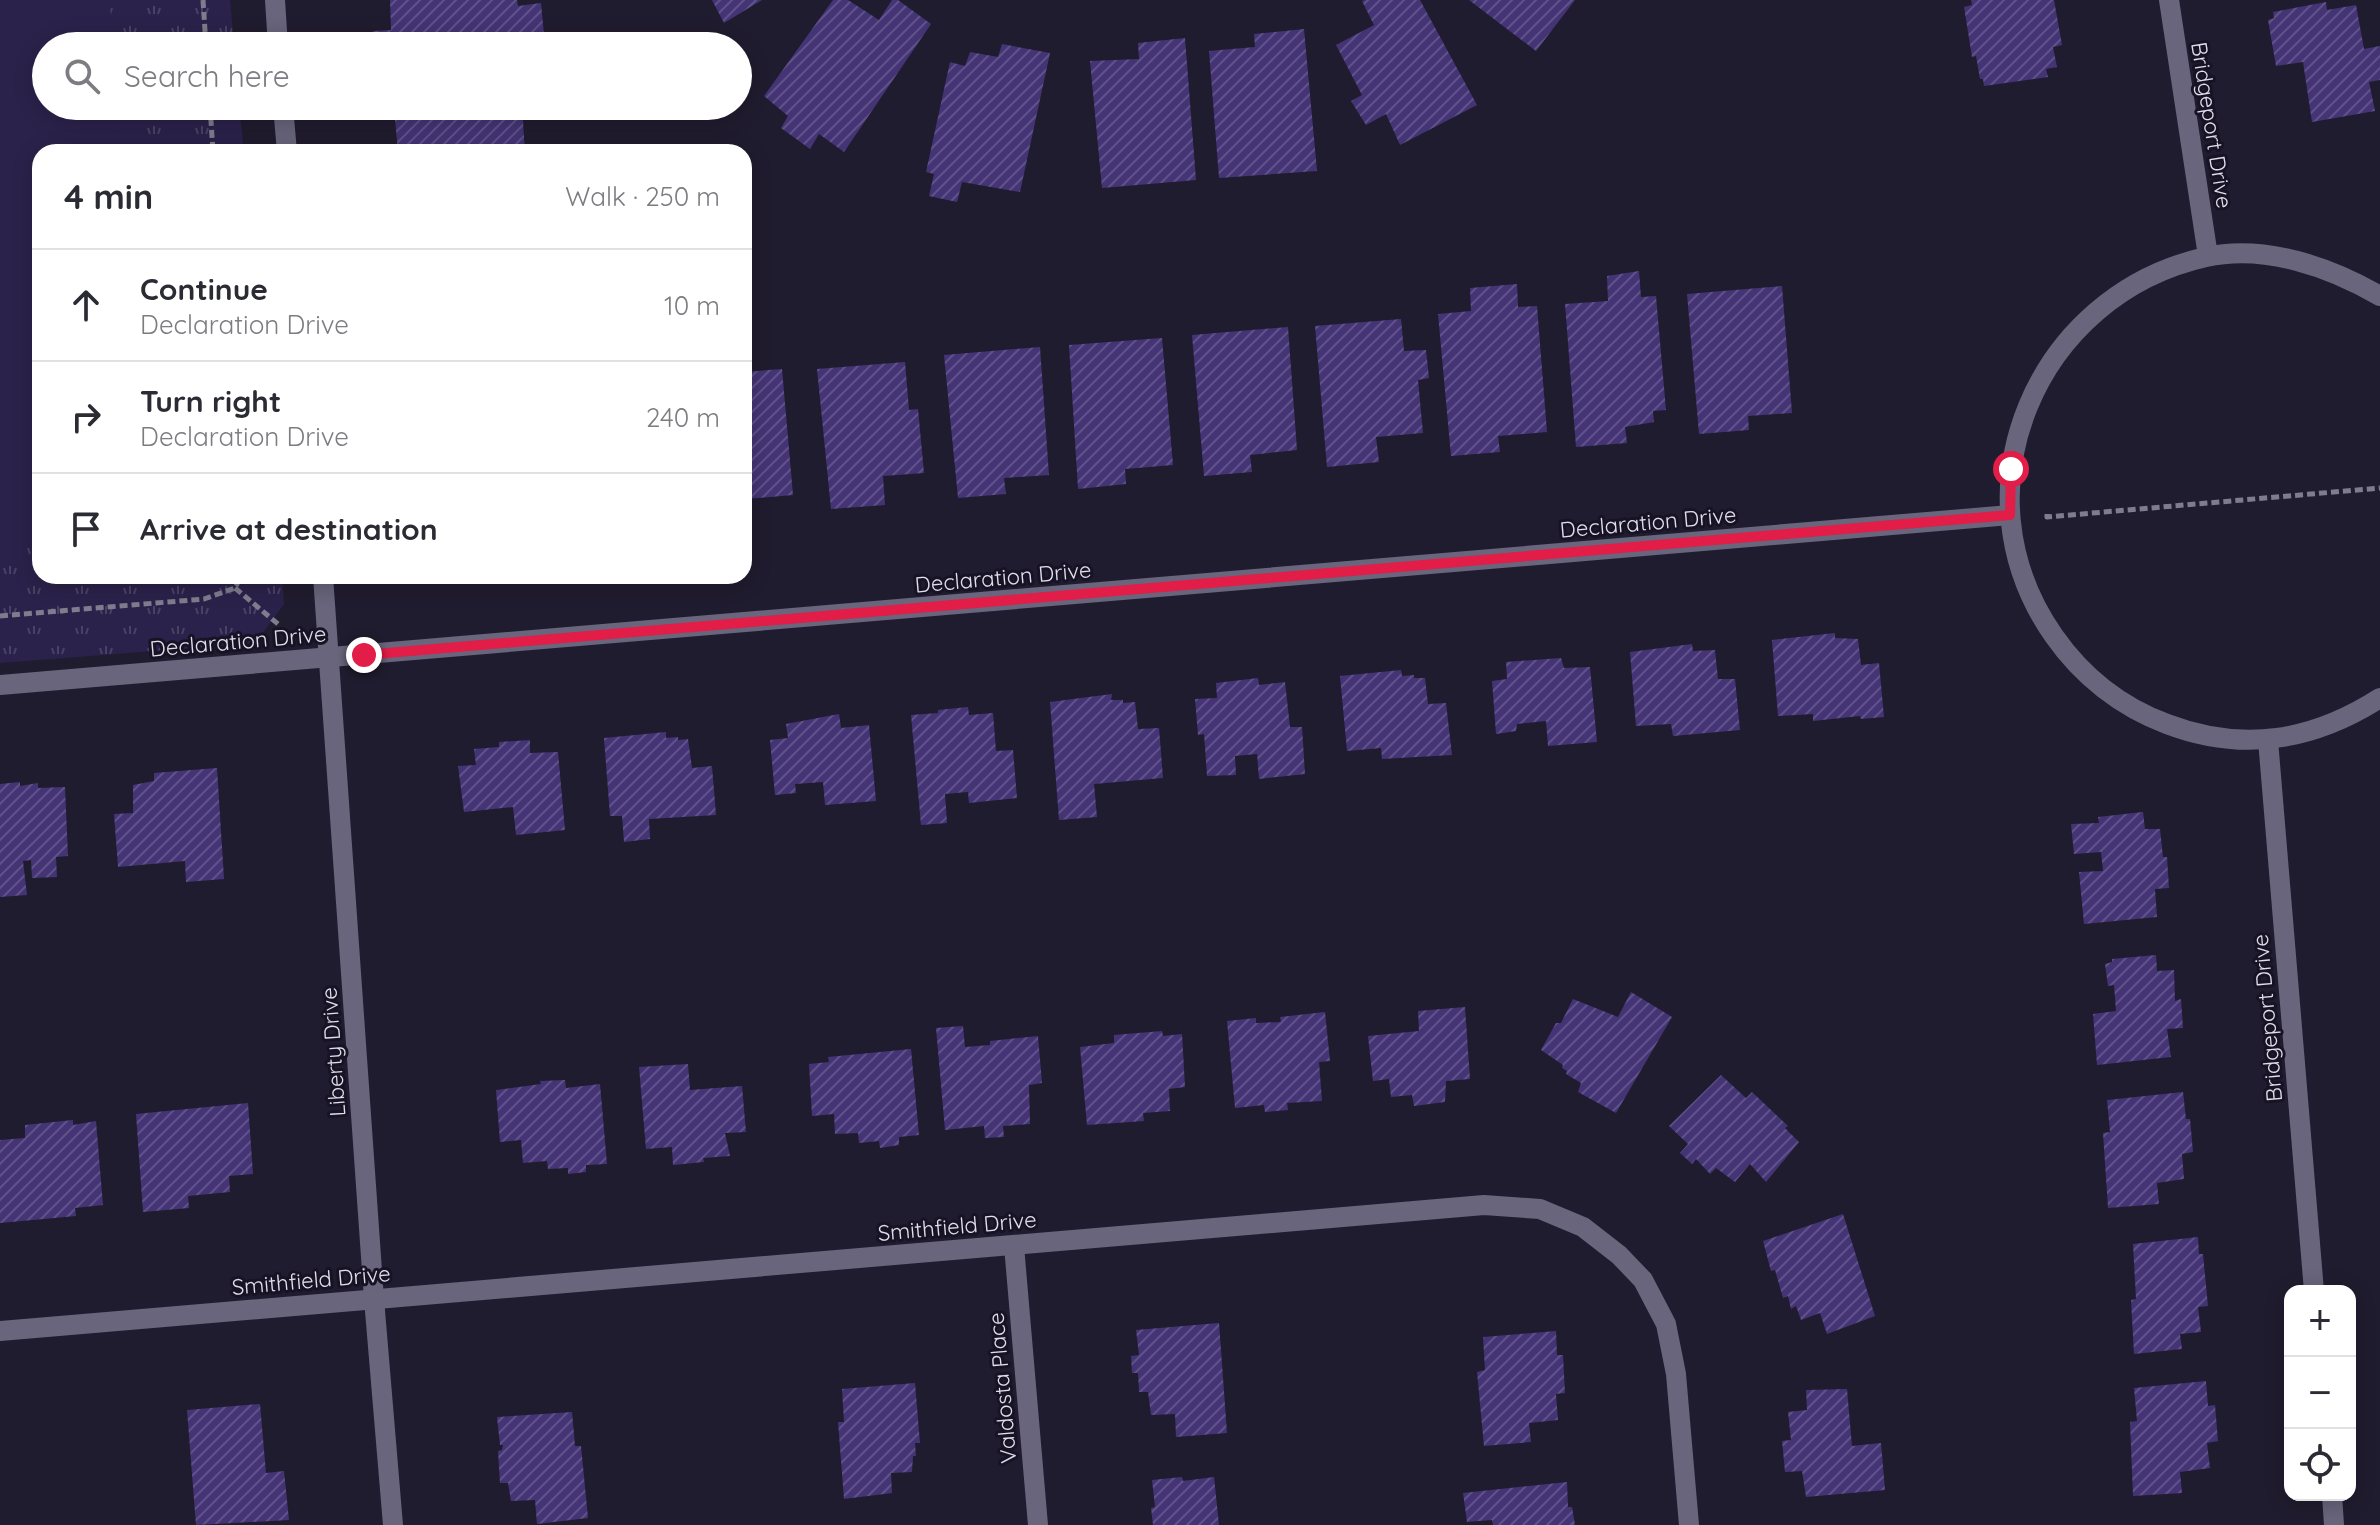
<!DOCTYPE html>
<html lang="en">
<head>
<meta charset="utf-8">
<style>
  :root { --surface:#fff; --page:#f2f2f3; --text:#2b2b33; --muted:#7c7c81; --line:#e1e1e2 }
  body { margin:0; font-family:Quicksand,sans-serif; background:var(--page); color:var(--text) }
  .controls { position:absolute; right:24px; bottom:24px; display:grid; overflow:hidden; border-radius:16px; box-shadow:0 4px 20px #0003 }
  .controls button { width:72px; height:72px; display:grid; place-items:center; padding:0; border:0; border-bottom:2px solid var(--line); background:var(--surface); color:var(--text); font:40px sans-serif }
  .stop { position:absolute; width:24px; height:24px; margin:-18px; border:6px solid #e11d48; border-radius:50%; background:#fff }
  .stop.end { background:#e11d48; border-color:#fff; box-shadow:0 2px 8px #0008 }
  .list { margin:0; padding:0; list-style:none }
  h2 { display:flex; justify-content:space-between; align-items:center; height:104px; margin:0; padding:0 32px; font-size:34px }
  h2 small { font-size:26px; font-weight:400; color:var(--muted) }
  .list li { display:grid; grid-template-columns:52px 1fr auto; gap:24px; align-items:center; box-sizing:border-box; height:112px; padding:0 32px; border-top:2px solid var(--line) }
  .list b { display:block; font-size:30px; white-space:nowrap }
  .list p { margin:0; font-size:26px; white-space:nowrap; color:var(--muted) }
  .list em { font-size:26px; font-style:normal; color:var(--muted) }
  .icon { flex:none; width:44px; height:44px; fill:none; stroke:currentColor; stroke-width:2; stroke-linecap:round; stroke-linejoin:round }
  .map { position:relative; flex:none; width:2380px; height:1525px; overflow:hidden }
  .search { position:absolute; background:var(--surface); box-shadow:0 4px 20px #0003; left:32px; top:32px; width:720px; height:88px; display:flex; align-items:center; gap:20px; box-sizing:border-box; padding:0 28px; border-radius:44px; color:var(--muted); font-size:30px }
  .panel { position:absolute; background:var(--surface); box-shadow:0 4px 20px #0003; left:32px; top:144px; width:720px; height:440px; border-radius:24px }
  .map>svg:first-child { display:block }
</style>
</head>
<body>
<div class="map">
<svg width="2380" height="1525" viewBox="0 0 2380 1525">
  <defs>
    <pattern id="park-tufts" width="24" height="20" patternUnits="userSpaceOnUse" patternTransform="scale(2)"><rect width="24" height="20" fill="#2b224b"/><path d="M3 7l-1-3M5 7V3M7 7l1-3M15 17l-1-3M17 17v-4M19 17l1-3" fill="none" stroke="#494265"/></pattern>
    <pattern id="building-hatch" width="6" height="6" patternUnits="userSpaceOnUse" patternTransform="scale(2)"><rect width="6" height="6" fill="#443475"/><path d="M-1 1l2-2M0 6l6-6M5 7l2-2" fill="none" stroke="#5f5189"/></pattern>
  </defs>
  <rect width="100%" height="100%" fill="#201c2f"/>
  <polygon fill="url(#park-tufts)" points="0,0 230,0 234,46 46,46 46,106 239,106 244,152 40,152 40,576 282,576 284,604 255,643 0,663"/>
  <polygon fill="#2b224b" points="0,0 110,0 112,46 46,46 46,106 116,106 119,152 40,152 40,537 0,542"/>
  <g fill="url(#building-hatch)">
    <polygon points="390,0 517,0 518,6 541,3 544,35 519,38 520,46 374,46 373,31 391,30"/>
    <polygon points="712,0 762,0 724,23"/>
    <polygon points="833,0 848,0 879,20 892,0 898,0 931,24 844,152 819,134 810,149 781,128 788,116 764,96"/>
    <polygon points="1365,0 1420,0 1477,105 1400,145 1386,114 1366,125 1351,101 1362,95 1336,45 1374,25 1362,1"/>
    <polygon points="1469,0 1575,0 1536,51"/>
    <polygon points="1971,0 2054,0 2062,45 2053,47 2057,67 2046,69 2048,77 1984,86 1983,79 1980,79 1976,56 1972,57 1964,7 1972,5"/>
    <polygon points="2326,2 2327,10 2356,5 2364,49 2380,46 2380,80 2369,82 2375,111 2312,122 2303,62 2276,66 2268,20 2274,18 2273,12"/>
    <polygon points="1304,29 1317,171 1219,178 1209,51 1255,47 1254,34"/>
    <polygon points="1185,38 1196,180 1102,188 1090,61 1139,59 1138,43"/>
    <polygon points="1002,44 1050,53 1020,192 962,182 957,202 929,196 934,174 926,172 950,62 965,66 970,52 998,57"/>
    <polygon points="416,106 522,106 525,152 398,152 394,108"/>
    <polygon points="1639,271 1641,297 1656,296 1666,410 1653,411 1654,422 1625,427 1627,443 1576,447 1565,304 1608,301 1607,276"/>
    <polygon points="1517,284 1518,307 1537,306 1547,432 1498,436 1500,452 1451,456 1438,314 1471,311 1470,288"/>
    <polygon points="1782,286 1792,413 1748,416 1749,430 1699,434 1687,294"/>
    <polygon points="1401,319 1404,351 1426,350 1429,378 1418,380 1423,433 1376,437 1379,462 1327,467 1315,326"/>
    <polygon points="1288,327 1297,450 1250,455 1252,472 1204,476 1192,335"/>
    <polygon points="1162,338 1173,465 1125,469 1126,484 1078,489 1069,345"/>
    <polygon points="1040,347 1049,475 1004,478 1006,494 958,498 944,355"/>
    <polygon points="905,362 909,410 918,409 924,473 883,476 885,505 831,509 817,369"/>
    <polygon points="782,369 793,495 746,499 749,515 744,515 744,372"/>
    <polygon points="1835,633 1835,638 1858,639 1861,665 1879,663 1884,717 1861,719 1860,716 1813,721 1813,714 1778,716 1772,640"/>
    <polygon points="1692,644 1693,651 1715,650 1718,679 1735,679 1740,730 1673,736 1671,724 1636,726 1630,652"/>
    <polygon points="1561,658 1564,668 1590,667 1597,742 1548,746 1546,721 1517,724 1516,731 1496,734 1492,681 1507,679 1506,662"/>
    <polygon points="1401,670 1402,676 1414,675 1414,678 1425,678 1428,704 1446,703 1452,755 1382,759 1381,748 1347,751 1340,676"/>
    <polygon points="1258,678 1259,685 1285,682 1290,727 1302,727 1305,774 1259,779 1257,754 1235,756 1236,775 1207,776 1204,734 1198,735 1195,699 1217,698 1216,683"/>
    <polygon points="1112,694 1111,700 1123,700 1123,703 1135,702 1138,729 1159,728 1163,778 1094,784 1097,817 1059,820 1050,702"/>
    <polygon points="968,707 969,715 993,713 996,751 1013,750 1017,798 969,803 968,792 945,794 947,823 921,825 911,715 938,713 938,710"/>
    <polygon points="839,714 841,728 869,725 876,801 825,805 823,782 795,784 796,793 775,795 770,740 788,738 786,724"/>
    <polygon points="666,732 666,738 678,737 678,740 688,739 692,768 712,766 716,815 649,819 650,839 624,842 622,816 610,816 604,738"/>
    <polygon points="530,740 530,753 558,752 565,830 516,835 513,807 464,812 458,766 476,765 474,749 499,747 499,742"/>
    <polygon points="217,768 224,879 186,882 185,861 118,867 114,814 133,813 133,785 154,781 154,773"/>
    <polygon points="20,782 20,786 38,783 38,788 65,787 68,856 56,857 57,877 32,878 31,860 23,861 27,895 0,897 0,784"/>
    <polygon points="2143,812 2145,829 2160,829 2163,857 2167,857 2169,888 2155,889 2157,917 2084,924 2079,872 2103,871 2101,852 2074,854 2071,824 2099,823 2098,817"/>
    <polygon points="2156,955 2157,971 2174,970 2175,1001 2181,999 2183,1028 2167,1029 2171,1057 2097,1065 2093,1014 2116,1011 2114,985 2108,986 2105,964 2112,962 2112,959"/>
    <polygon points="1631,992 1672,1017 1616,1113 1578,1092 1581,1083 1566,1074 1567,1071 1562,1068 1563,1065 1541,1050 1556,1023 1561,1023 1573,999 1618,1017"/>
    <polygon points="1465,1007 1470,1079 1446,1081 1445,1102 1414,1106 1412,1095 1391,1097 1389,1079 1373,1081 1368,1036 1419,1031 1418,1011"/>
    <polygon points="1325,1012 1330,1061 1319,1062 1322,1101 1287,1103 1288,1110 1265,1112 1264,1105 1235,1108 1227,1021 1256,1018 1256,1023 1281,1022 1280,1017"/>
    <polygon points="963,1026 965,1047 990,1045 990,1041 1038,1036 1042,1083 1029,1085 1030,1124 1003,1126 1004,1137 985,1138 984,1126 945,1130 936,1028"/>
    <polygon points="1162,1031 1163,1036 1182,1034 1185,1087 1169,1089 1170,1111 1143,1113 1144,1121 1087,1125 1080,1047 1114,1043 1114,1035"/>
    <polygon points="911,1049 919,1135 899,1137 899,1145 880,1148 879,1141 859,1143 858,1133 835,1134 834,1114 812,1116 809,1064 829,1062 828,1057"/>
    <polygon points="688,1064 690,1090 742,1086 746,1132 725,1133 730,1156 703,1158 704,1162 673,1165 672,1147 646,1149 639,1067"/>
    <polygon points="1721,1075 1746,1098 1752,1092 1788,1126 1785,1128 1799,1142 1766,1182 1750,1164 1735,1182 1716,1168 1710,1174 1696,1159 1692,1164 1680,1153 1688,1144 1669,1126"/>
    <polygon points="565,1080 566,1088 600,1084 607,1164 586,1165 586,1172 568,1174 568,1168 548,1169 547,1161 523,1163 521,1140 500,1142 496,1090 541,1084 540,1081"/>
    <polygon points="2183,1092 2186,1119 2190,1119 2193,1152 2182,1154 2184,1179 2157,1183 2159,1204 2108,1208 2103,1133 2110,1132 2107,1100"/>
    <polygon points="248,1103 253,1174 229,1176 230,1192 188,1196 189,1208 143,1212 136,1114"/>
    <polygon points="73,1120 73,1125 96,1121 103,1205 75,1208 76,1216 0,1223 0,1140 25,1138 25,1125"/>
    <polygon points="1843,1214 1875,1316 1827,1334 1820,1313 1801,1320 1796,1306 1791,1309 1788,1296 1783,1298 1775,1270 1771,1271 1763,1241"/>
    <polygon points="2198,1237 2199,1254 2203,1254 2208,1306 2198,1307 2201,1332 2180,1334 2182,1349 2134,1354 2131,1300 2136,1299 2133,1244"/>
    <polygon points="1219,1323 1227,1433 1176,1437 1175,1414 1151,1415 1148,1392 1139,1392 1138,1373 1132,1373 1131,1356 1139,1355 1136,1330"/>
    <polygon points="1556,1331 1557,1355 1563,1355 1565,1393 1556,1394 1558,1420 1529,1423 1531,1442 1484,1446 1477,1372 1485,1370 1483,1337"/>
    <polygon points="2206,1381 2208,1406 2215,1405 2218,1441 2207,1443 2210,1468 2180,1472 2182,1493 2133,1496 2130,1422 2137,1421 2134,1388"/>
    <polygon points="915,1383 920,1443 915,1443 916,1456 913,1456 912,1472 891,1473 892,1493 844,1499 838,1422 844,1422 842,1389"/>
    <polygon points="1847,1389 1852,1446 1881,1443 1885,1490 1806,1497 1802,1471 1785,1472 1782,1441 1791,1440 1788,1412 1807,1410 1806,1390"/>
    <polygon points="260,1404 266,1473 284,1471 289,1520 196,1525 187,1410"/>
    <polygon points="572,1412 575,1446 581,1446 588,1518 537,1524 535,1500 511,1501 508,1483 500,1483 498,1451 502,1450 503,1445 500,1445 497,1417"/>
    <polygon points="1182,1477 1183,1481 1214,1477 1219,1525 1153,1525 1151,1508 1155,1507 1152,1480"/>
    <polygon points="1567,1482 1568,1507 1572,1507 1575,1525 1493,1525 1492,1520 1467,1522 1463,1493"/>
  </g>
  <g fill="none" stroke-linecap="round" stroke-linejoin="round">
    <g stroke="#7f7c8d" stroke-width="5" stroke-dasharray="8 4" stroke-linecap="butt">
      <polyline points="203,0 206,46"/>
      <polyline points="210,106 213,152"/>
      <polyline points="2047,514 2047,517 2380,488"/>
      <polyline points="235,588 278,624"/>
      <polyline points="0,616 204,599 235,588 241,576"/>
    </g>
    <g stroke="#68657c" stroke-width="20">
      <polyline points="275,0 278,46"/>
      <polyline points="2169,0 2208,256"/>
      <polyline points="283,106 287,152"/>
      <path d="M2380,296C2330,267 2265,244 2206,257C2036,295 1952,491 2054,636C2082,676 2121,707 2167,724C2243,753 2313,741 2380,698"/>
      <polyline points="323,576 374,1299 393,1525"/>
      <polyline points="0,685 2010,515"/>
      <polyline points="2268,740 2314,1291"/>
      <polyline points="1014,1246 1038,1525"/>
      <polyline points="0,1331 1484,1205 1540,1209 1583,1227 1619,1255 1643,1280 1666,1324 1676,1374 1689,1525"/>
      <polyline points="2332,1495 2334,1525"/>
    </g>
  </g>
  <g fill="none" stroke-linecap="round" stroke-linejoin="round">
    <polyline stroke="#e11d48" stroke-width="10" points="364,655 2010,515 2011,469"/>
  </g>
  <g text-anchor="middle" stroke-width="6" stroke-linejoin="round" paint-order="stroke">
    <g font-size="22" fill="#e0deec" stroke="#171325">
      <text transform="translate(2212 125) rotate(81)" y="8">Bridgeport Drive</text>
      <text transform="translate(1648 522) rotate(-5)" y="8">Declaration Drive</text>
      <text transform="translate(1003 577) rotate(-5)" y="8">Declaration Drive</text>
      <text transform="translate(238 641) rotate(-5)" y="8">Declaration Drive</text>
      <text transform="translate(2267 1018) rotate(-95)" y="8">Bridgeport Drive</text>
      <text transform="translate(333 1052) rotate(-94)" y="8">Liberty Drive</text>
      <text transform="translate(957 1226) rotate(-5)" y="8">Smithfield Drive</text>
      <text transform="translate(311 1280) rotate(-5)" y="8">Smithfield Drive</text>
      <text transform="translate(1002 1388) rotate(-95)" y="8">Valdosta Place</text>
    </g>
  </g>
</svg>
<div class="controls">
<button>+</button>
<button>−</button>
<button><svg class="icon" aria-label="locate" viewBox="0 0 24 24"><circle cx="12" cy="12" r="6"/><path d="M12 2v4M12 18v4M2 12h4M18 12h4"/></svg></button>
</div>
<div class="stop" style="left:2011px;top:469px"></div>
<div class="stop end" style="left:364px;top:655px"></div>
<div class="search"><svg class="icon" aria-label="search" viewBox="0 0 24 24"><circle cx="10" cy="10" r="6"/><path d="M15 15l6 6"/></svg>Search here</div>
<section class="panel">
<h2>4 min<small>Walk · 250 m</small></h2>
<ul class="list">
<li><svg class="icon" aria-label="ahead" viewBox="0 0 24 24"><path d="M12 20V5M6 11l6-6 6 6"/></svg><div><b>Continue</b><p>Declaration Drive</p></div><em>10 m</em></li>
<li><svg class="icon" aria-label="right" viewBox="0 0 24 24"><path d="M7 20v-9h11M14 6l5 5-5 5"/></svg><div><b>Turn right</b><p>Declaration Drive</p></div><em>240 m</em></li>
<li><svg class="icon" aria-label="arrive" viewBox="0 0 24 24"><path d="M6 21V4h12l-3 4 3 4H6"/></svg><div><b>Arrive at destination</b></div></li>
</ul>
</section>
</div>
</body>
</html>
